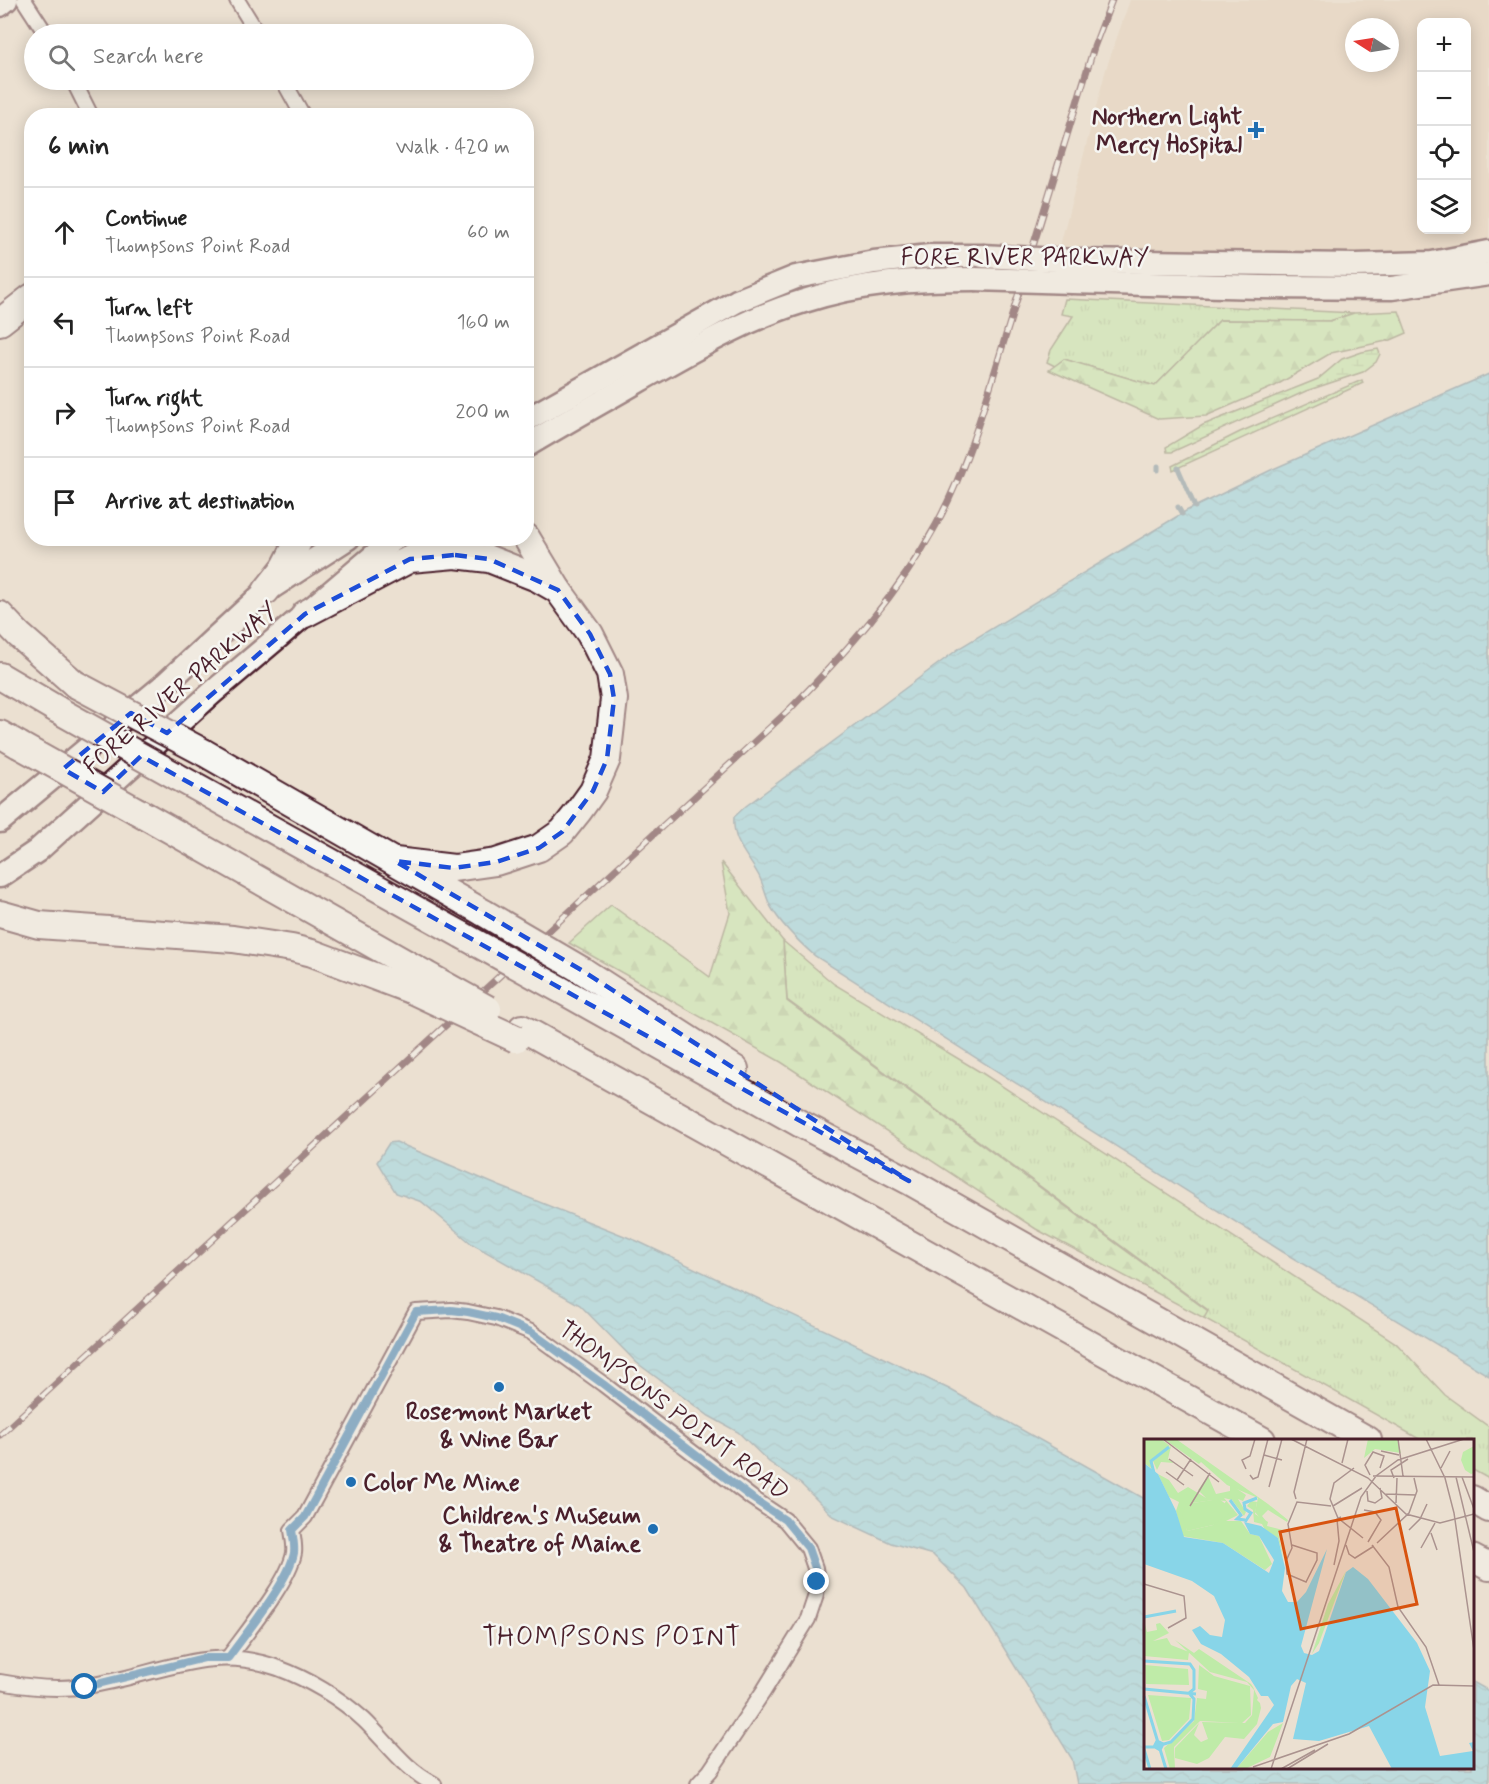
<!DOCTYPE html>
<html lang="en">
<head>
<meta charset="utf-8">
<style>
  :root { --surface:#fff; --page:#f2f2f2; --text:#222; --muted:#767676; --line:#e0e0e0 }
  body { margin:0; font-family:Mynerve,sans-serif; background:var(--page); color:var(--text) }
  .controls { position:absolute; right:18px; top:18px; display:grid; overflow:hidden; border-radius:12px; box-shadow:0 3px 15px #0003 }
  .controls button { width:54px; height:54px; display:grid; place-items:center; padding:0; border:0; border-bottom:2px solid var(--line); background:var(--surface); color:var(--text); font:30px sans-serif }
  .compass { position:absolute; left:1345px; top:18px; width:54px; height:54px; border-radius:50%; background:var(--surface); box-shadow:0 3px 15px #0003; rotate:282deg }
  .stop { position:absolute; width:18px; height:18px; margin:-14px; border:4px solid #1f6fb2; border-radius:50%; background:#fff }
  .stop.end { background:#1f6fb2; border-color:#fff; box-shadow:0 2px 6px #0008 }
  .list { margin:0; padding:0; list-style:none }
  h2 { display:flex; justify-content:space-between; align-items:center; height:78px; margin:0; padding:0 24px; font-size:26px }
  h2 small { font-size:20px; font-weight:400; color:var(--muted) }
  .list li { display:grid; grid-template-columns:39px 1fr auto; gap:18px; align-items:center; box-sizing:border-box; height:90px; padding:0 24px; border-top:2px solid var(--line) }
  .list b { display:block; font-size:22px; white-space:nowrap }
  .list p { margin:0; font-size:20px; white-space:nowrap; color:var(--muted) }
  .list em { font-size:20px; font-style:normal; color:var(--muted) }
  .icon { flex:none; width:33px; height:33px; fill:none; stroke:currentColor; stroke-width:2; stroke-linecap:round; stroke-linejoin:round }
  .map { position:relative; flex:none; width:1489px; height:1784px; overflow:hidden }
  .search { position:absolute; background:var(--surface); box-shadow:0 3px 15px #0003; left:24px; top:24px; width:510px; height:66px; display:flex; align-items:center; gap:15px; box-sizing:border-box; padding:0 21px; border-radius:33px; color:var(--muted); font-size:22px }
  .panel { position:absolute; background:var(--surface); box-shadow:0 3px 15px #0003; left:24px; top:108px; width:510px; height:438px; border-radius:24px }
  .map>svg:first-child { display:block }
</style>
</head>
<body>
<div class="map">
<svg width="1489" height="1784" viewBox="0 0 1489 1784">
  <defs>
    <pattern id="grass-tufts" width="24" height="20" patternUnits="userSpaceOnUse" patternTransform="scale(1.5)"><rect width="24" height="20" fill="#bfeba8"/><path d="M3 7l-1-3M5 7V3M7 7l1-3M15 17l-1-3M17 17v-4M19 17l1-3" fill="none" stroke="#a6c991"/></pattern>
    <pattern id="forest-firs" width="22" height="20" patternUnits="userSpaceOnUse" patternTransform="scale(1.5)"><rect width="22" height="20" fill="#bfeba8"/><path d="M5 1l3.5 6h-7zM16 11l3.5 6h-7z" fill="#a6c991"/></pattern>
    <pattern id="wetland-marsh" width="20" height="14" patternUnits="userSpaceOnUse" patternTransform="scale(1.5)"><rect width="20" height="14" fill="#bfeba8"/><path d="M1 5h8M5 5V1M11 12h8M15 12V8" fill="none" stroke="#a6c991"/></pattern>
    <pattern id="water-waves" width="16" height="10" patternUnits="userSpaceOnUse" patternTransform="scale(1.5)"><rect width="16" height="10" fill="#88d5e8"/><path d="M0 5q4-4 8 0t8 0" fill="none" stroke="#77b6c7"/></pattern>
  </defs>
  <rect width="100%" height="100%" fill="#ebe0d1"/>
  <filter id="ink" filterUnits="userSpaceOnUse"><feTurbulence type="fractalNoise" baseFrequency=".0167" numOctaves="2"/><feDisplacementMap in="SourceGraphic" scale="12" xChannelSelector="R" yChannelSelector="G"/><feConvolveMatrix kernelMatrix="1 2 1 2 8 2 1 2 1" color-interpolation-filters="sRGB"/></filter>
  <g filter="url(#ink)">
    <path fill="#e4d1ba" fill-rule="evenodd" d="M1130,0H1489V238L1447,249L1361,254L1060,246L1106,69ZM1422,22H1466V230H1422ZM1354,27H1390V63H1354Z"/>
    <g fill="url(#grass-tufts)" stroke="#84856a" stroke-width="1.5">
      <polygon points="1065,299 1354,313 1330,321 1220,320 1155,386 1064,359 1055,366 1047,362 1051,350 1073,316 1061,314"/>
      <polygon points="783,941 834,984 982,1073 1396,1343 1445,1395 1489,1427 1489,1479 1473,1470 1472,1440 1421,1440 1204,1318 1208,1310 787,1000"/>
    </g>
    <g fill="url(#forest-firs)" stroke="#84856a" stroke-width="1.5">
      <polygon points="1399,311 1407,333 1391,340 1331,353 1275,386 1206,416 1159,419 1049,370 1064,359 1155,386 1220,320 1330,321 1354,313"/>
      <polygon points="721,862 783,941 787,1001 1208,1311 1204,1318 1036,1229 781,1062 569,943 611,905 710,977 730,913"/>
    </g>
    <g fill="url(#wetland-marsh)" stroke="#84856a" stroke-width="1.5">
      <polygon points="1378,349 1380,354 1376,362 1363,372 1306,391 1172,452 1167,452 1166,447 1203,425 1318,379 1342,359 1362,352"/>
      <polygon points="1362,380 1363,383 1173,470 1172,466 1240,432"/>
    </g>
    <g fill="url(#water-waves)" stroke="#6f8c9c" stroke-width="1.5">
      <path d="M1489,374V1376L1283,1252L815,956C799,942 782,926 771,907C766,898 764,886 759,876C748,855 732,843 734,817L746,806L961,647L1186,511L1271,470Z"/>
      <polygon points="396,1142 499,1186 637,1241 949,1389 1145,1499 1146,1768 1472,1768 1473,1682 1489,1691 1489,1784 1077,1784 1072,1759 967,1588 933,1555 891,1543 833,1516 801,1484 769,1462 738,1432 709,1416 637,1363 580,1305 472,1244 422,1202 396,1193 377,1162 389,1143"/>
    </g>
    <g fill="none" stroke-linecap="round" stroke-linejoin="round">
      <g stroke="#6f8c9c" stroke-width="5">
        <polyline points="1178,468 1195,507"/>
        <polyline points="1158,470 1158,466"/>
        <polyline points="1178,507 1182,514"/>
      </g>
      <g stroke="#4a1f2b" stroke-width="18">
        <g id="street">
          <polyline points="24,0 46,34"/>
          <polyline points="237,0 258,34"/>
          <polyline points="73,80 91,116"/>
          <polyline points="283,80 303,116"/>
          <path d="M228,1658C246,1633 289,1581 294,1553C295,1546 293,1537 292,1530L305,1517L416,1312L451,1310L468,1312L496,1318L531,1332L603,1384L752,1498L785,1520L808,1548L815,1568L817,1582L816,1595L808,1619L763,1692L710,1771L698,1784"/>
          <path d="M0,1682C27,1687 59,1690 86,1686C154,1677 209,1642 278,1668C308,1679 340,1698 364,1720C387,1742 405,1770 434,1784"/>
        </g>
      </g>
      <g stroke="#4a1f2b" stroke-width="27">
        <g id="primary">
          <polyline points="0,5 6,0"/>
          <polyline points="1076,261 1355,265 1432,263 1489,252"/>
          <polyline points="1072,282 1261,287 1392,288 1489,274"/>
          <polyline points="526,420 737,301 796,277 874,262 930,256 982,256"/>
          <path d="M526,446C564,423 602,402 640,380C693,350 745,319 804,301C859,283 917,279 975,279"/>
          <polyline points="0,821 162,687 266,591 348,538"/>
          <polyline points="0,876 37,851 212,693 395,538"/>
        </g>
      </g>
      <g stroke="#4a1f2b" stroke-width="30">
        <g id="highway">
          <polyline points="0,322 32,297"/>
          <polyline points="266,591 285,567 300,538"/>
          <polyline points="305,614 410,559 455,555 489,559 537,578 558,590"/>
          <polyline points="0,615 19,635 75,684"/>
          <polyline points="0,676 58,710"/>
          <polyline points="0,734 19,745"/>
          <polyline points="203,752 484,913"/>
          <polyline points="176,776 462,935"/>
          <polyline points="137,811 425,974"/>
          <polyline points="395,861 454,868 496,862 539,848 562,832 578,812 593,791 607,759 614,699 610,674 590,634 558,590 526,537"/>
          <polyline points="0,914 39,925 233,939 292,948 312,953 411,990"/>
          <polyline points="583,971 735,1069"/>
          <polyline points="563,991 799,1123 909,1181 1368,1440"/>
          <polyline points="522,1028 1262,1440"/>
          <polyline points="1472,1499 1489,1509"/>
          <polyline points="1472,1558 1489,1567"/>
        </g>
      </g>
      <use href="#street" stroke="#f6f6f2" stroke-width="14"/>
      <use href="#primary" stroke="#f6f6f2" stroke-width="22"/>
      <use href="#highway" stroke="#f6f6f2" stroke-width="26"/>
      <g stroke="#4a1f2b" stroke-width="7">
        <path id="rail" d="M0,1435L790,709C845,653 898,595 936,525C970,463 988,392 1009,325C1037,232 1066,140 1094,47L1112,0"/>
      </g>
      <use href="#rail" stroke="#f6f6f2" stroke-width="4.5" stroke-dasharray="14" stroke-linecap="butt"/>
      <g stroke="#4a1f2b" stroke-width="27" stroke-linecap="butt">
        <g id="primary-bridge">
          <polyline points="982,256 1076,261"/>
          <polyline points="975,279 1072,282"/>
        </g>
      </g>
      <g stroke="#4a1f2b" stroke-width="30" stroke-linecap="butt">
        <g id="highway-bridge">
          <polyline points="75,684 203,752"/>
          <polyline points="58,710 176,776"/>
          <polyline points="19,745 137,811"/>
          <polyline points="484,913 583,971"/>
          <polyline points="462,935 563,991"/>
          <polyline points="425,974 488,1009"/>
          <polyline points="411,990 516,1039"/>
        </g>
      </g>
      <use href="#primary-bridge" stroke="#f6f6f2" stroke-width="22"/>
      <use href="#highway-bridge" stroke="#f6f6f2" stroke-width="26"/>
    </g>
  </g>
  <g fill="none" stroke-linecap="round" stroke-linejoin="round" filter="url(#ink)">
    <path stroke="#1f6fb2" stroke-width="8" d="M85,1687L204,1658H228C246,1633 289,1581 294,1553C295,1546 293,1537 292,1530L305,1517L416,1312L451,1310L468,1312L496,1318L531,1332L603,1384L752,1498L785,1520L808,1548L815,1568L817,1582"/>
  </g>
  <path d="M0 0H1489V1784H0ZM455,555L489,559L558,590L590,634L610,674L614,699L607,759L593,791L562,832L539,848L496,862L454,868L395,861L583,971L909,1181L141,756L103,792L63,769L131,713L167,733L305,614L410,559Z" fill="#ebe0d1" fill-opacity=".55" fill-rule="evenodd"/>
  <path fill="none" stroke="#1d4ed8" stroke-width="4.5" stroke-dasharray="12 8" stroke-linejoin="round" d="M455,555L489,559L558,590L590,634L610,674L614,699L607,759L593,791L562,832L539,848L496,862L454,868L395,861L583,971L909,1181L141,756L103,792L63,769L131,713L167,733L305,614L410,559Z"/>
  <g fill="#1f6fb2" stroke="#f6f6f2" stroke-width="2">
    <path d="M1253 121h6v6h6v6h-6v6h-6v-6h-6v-6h6z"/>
    <circle cx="499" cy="1387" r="6"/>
    <circle cx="351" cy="1482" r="6"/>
    <circle cx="653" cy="1529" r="6"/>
  </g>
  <g text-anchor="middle" stroke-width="5" stroke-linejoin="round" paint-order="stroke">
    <g font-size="24" font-weight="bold" fill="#4a1f2b" stroke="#f6f6f2" text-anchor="end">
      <text x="1242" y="124">Northern Light<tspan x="1242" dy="28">Mercy Hospital</tspan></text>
      <text x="499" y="1419" text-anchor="middle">Rosemont Market<tspan x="499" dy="28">&amp; Wine Bar</tspan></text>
      <text x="363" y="1490" text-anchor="start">Color Me Mine</text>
      <text x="641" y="1523">Children's Museum<tspan x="641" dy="28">&amp; Theatre of Maine</tspan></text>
    </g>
    <g font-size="24" fill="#4a1f2b" stroke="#f6f6f2">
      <text x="1025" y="265">FORE RIVER PARKWAY</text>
      <text transform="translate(180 688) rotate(-41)" y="8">FORE RIVER PARKWAY</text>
      <text transform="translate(674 1410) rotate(37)" y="8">THOMPSONS POINT ROAD</text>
    </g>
    <g font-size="26" letter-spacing="1.5" fill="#4a1f2b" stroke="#f6f6f2">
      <text x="612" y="1645">THOMPSONS POINT</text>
    </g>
  </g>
  <g transform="translate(1144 1439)">
    <rect width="330" height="330" fill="#ebe0d1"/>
    <path d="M20,0H32L124,65L144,81L143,83L124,71L118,77L122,82L116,79L111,73L114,59L83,46L57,23L55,25ZM202,132L175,204L168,215L184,165ZM0,181L3,193L13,191L12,185L16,184L25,194L9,202L23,199L27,206L45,213L44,221L0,217ZM31,201L50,214L55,210L107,245L109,248L114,259L113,261L116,264L117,269L113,285L100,300L81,298L65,319L53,325L31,319V309L55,284L50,296L57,303L64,300L58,283L101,284L108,276L110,251L103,243L66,233ZM1,226L44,230L45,246L2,245ZM55,226L70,237L106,247L107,276L98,284L56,282L30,308L31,330H26L20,309L50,282L53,259L62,260L63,252L54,250ZM4,256L47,259L45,280L25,301L18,302Z" fill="#bfeba8"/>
    <path d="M27,7L24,20L30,24L17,23L13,31L9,22ZM14,35L25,41L34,54L44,48L62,59L54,51L64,37L72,55L86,52V45L102,56L99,62L94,60L102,73L100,77L88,61L80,59L94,76L82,82H97L106,95L115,97L128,125L121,131L79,104L38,97L32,72L35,63L25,58ZM70,61L82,62L69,86L43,92L40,72L48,64ZM107,62L113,63L111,75L124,83L123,87L139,91L134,93L140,122L134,99L121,91L118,85L110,83L109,71L103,67ZM139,284L126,318L101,330H92L124,293Z" fill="#bfeba8" fill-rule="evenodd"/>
    <path d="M0,0H17L26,7L7,22L11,32L0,24ZM224,0H253L257,14L231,10L220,19ZM330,7V34L327,35L321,31L317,21L319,13ZM75,60L90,71L69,86L43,92L38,76L42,65Z" fill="#bfeba8"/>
    <path d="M0,24L14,35L32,72L40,98L79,104L125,134L130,121L115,97L106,95L100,83L117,87L134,99L141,129L138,152L144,163H153L162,153L183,110L157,207L160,214L168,216L175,212L202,133L209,128L224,140L273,204L286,232L281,268L296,317L329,312L325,304L330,303V330H248L225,287L175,302L149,300L162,244L153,240L147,247L139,283L129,285L92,330H86L130,266L124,257H117L105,238L77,215L57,205L48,191L56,187L66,196L78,198L81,181L70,157L48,142L0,125Z" fill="#88d5e8"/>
    <path fill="none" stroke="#88d5e8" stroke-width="3" d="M10,34L7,22L25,8M86,61L97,76L93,80L101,81M101,83L107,74L101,70L100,64L113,59M0,178L32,172M0,222L46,225L50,231V250L45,254L50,260L49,280L27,303L10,308M0,250L52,255M0,257L22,330M0,308H10L13,302L19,305L16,311L11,308M0,310L6,330"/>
    <path fill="none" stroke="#ab938f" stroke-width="1.5" d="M19,0L75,43M147,0L224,39L262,75L296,84L330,75M254,0L259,37M282,0L301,39L310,74L330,211M237,12L255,16M120,16L138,21M25,20L49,37M198,24L204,0M210,29L190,44L186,60L194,79L219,99M297,29L306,12M102,30L98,21L106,17L111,0M22,33L40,46M106,36L109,40L114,38L124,0M226,36L221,26L229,13L240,17L236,29M229,37L330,38M312,38L330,113M318,38L330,70M250,39L247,31L264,20M33,41L47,20M125,48L138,0M223,52L224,62L231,64L238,59L236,49M241,55L272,56M152,60L150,53L163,0M252,64L253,39M46,67L66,34M189,67L218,49M220,71L231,73L237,81L224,103M265,91L276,80L283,65M287,94L293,111M233,104L265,74L273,52L270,39M148,106L173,114V121L162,143L143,135L142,122L148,109L144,85L153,63L187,67M202,106L205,115L211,119L230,107M228,106L245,128L254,168L282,208L295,246M277,109L291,84M190,126L195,102L193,80L197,78M0,145L40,157L42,179L24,189M109,328L205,295L289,246L330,247M127,330L217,58L232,37L254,21L320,0M137,330L171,311M143,330L184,305"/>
    <path fill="#d8530f" fill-opacity="0.15" stroke="#d8530f" stroke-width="3" d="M252,69L273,165L157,190L136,93Z"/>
    <rect width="330" height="330" fill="none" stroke="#4a1f2b" stroke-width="3"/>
  </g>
</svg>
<div class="controls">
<button>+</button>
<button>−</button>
<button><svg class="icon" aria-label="locate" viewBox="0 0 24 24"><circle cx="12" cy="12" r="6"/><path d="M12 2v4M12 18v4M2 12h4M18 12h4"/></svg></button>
<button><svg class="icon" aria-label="layers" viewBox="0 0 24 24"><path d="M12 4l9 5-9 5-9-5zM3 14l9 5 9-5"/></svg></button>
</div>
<svg class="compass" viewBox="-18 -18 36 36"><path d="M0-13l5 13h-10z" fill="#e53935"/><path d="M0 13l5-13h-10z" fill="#767676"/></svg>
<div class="stop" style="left:85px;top:1687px"></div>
<div class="stop end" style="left:817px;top:1582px"></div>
<div class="search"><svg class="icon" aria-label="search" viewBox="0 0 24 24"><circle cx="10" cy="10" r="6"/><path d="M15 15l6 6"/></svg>Search here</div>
<section class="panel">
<h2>6 min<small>Walk · 420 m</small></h2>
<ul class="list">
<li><svg class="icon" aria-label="ahead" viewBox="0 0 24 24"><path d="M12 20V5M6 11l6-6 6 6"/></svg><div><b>Continue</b><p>Thompsons Point Road</p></div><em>60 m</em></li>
<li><svg class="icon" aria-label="left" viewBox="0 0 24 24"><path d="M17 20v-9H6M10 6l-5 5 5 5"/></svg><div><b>Turn left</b><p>Thompsons Point Road</p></div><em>160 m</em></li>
<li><svg class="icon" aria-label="right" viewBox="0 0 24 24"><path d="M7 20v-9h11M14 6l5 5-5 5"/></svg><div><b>Turn right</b><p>Thompsons Point Road</p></div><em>200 m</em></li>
<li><svg class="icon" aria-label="arrive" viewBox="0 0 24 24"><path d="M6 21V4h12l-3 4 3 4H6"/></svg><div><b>Arrive at destination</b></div></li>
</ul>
</section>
</div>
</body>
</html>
